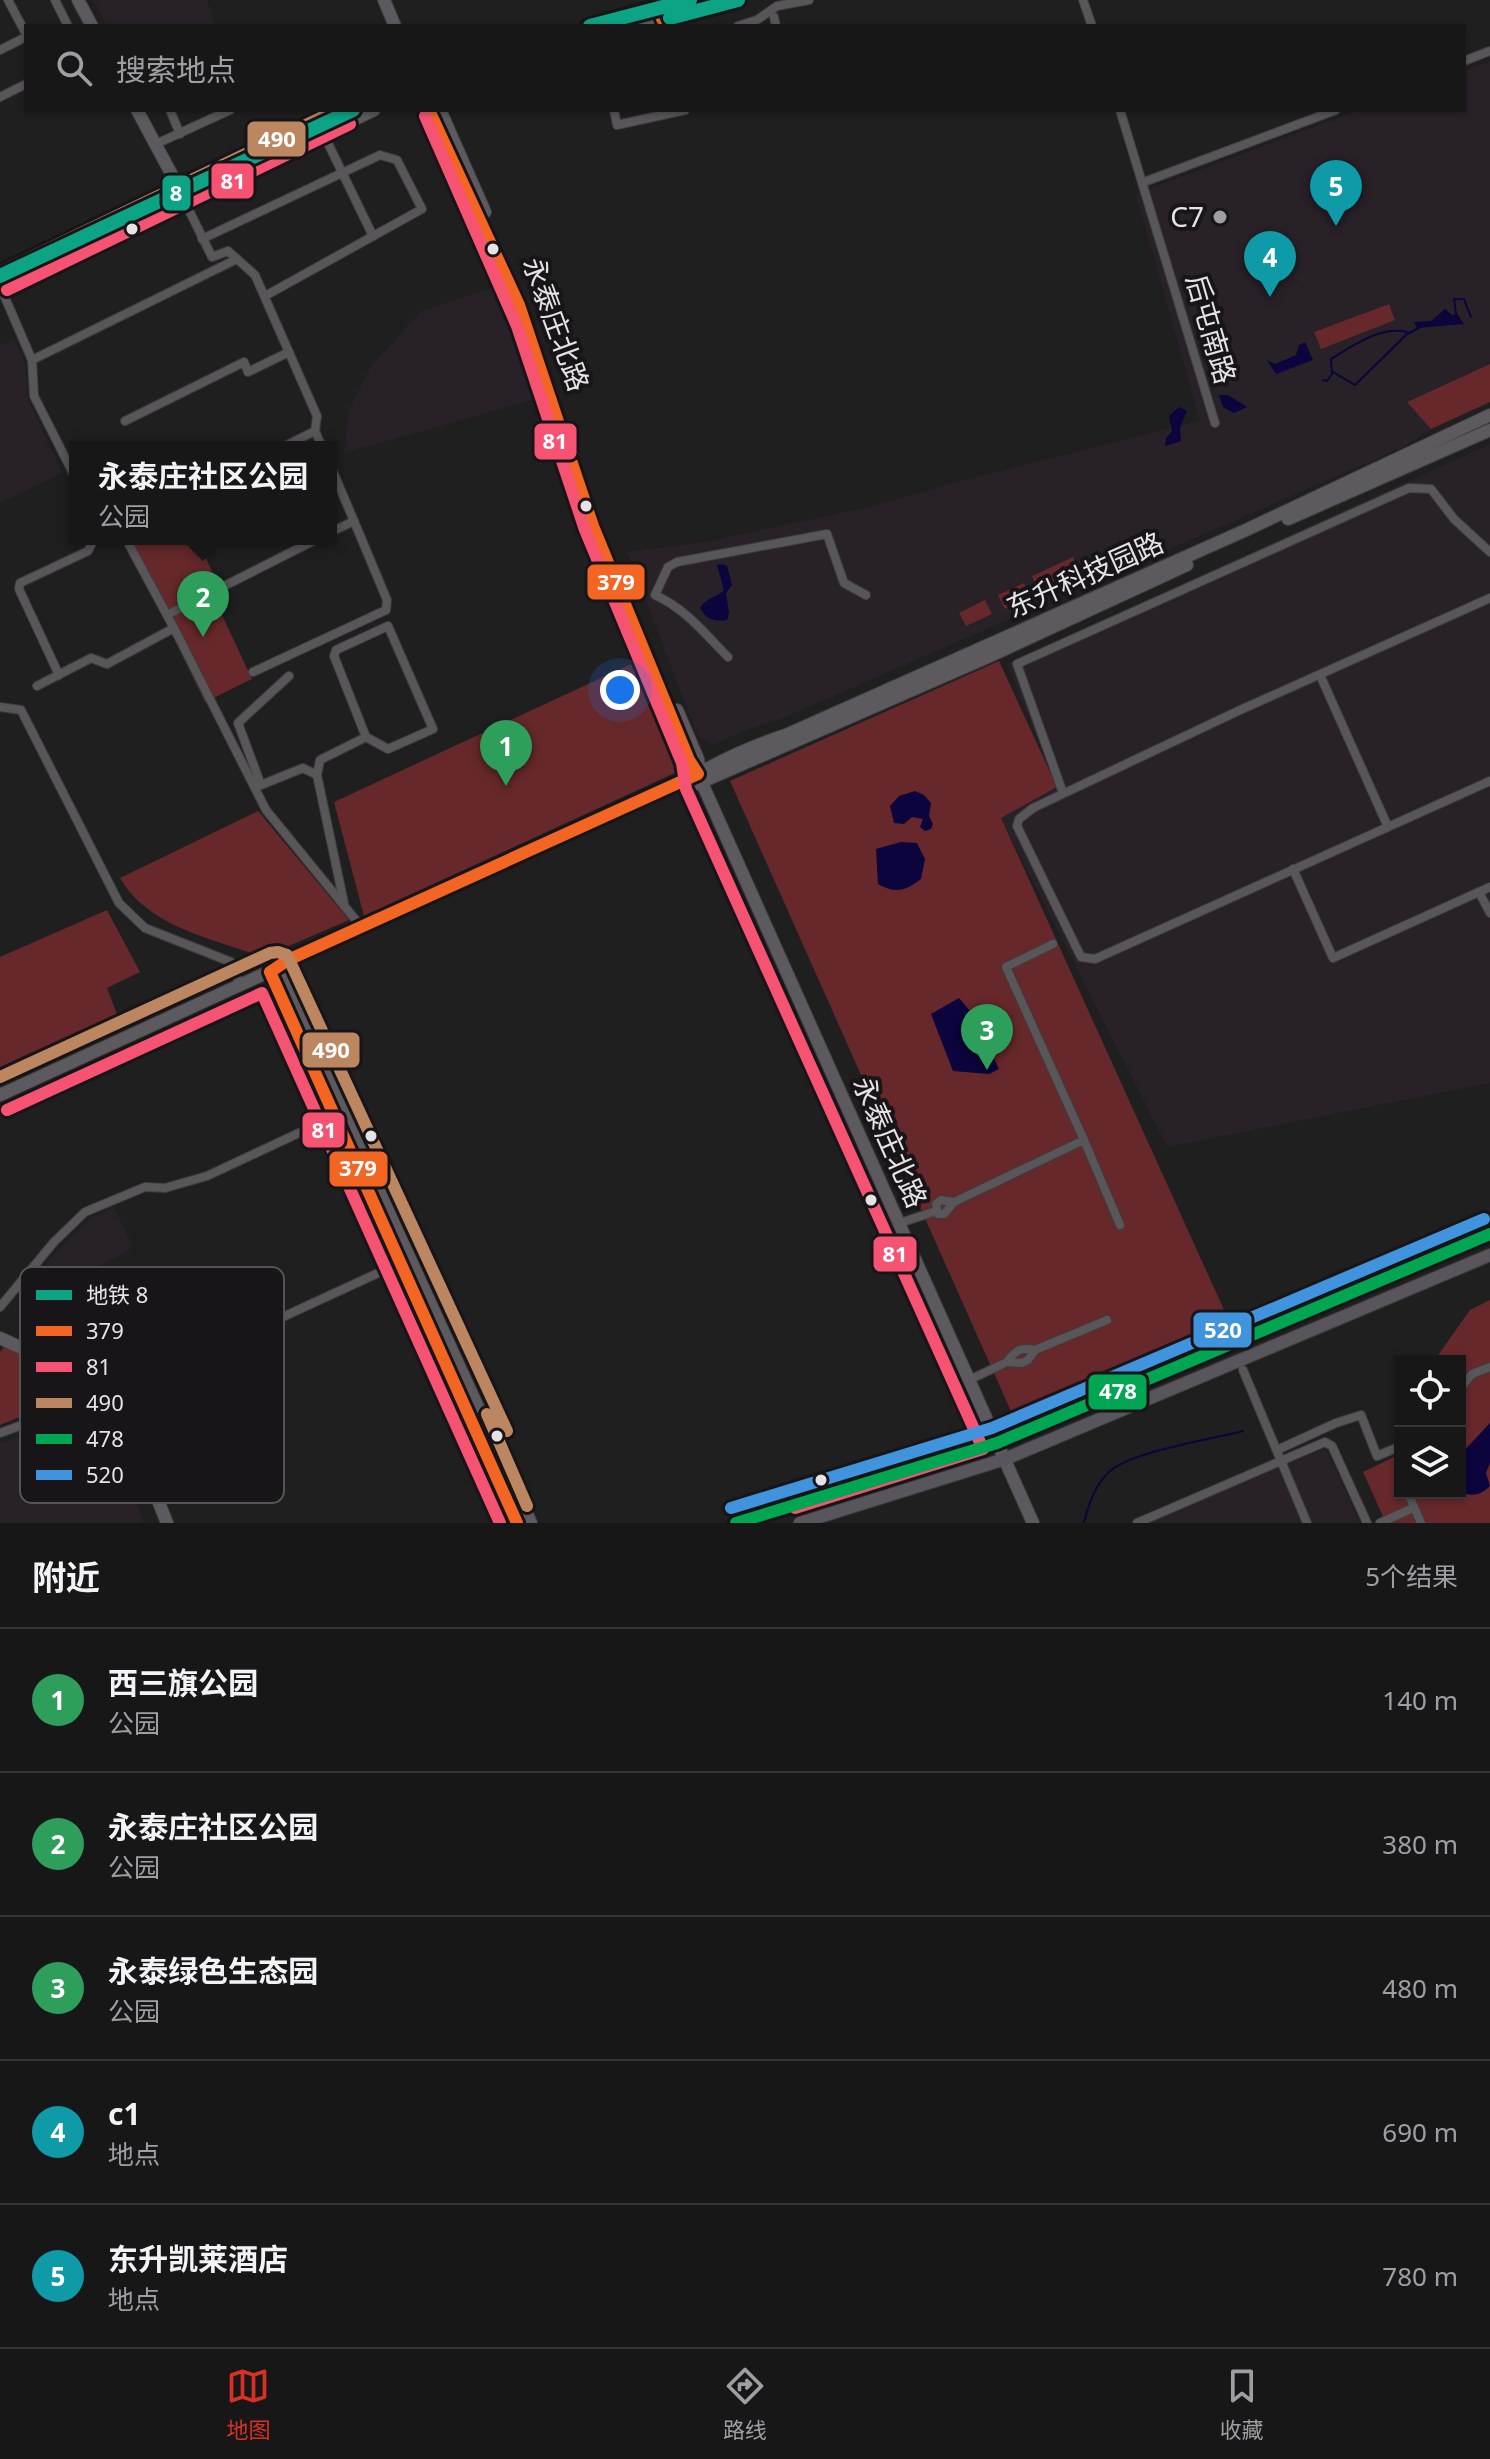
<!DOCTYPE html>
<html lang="zh">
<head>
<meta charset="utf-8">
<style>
  :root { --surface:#181718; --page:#212021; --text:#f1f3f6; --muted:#9f9fa2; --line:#363637; --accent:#d93025 }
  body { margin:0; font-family:"Noto Sans","Noto Sans SC",sans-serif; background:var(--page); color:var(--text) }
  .controls { position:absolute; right:24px; bottom:24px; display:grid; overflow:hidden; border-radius:0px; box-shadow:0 2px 6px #0004 }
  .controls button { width:72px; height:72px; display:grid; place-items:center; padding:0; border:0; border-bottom:2px solid var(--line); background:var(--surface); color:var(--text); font:40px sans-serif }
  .you { position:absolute; left:620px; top:690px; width:28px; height:28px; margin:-20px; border:6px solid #fff; border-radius:50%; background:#1a73e8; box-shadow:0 0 0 12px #1a73e833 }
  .badge { display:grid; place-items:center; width:52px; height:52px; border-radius:50%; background:var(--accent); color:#fff; font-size:26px; font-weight:700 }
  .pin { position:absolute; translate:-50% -66px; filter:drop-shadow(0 2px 4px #0008) }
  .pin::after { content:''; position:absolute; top:42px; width:28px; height:24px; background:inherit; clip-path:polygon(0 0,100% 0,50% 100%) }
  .popup { position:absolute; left:69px; top:441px; width:268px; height:104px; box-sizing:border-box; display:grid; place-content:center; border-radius:0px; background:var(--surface); filter:drop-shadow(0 2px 6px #0005); font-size:26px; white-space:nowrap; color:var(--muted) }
  .popup b { font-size:30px; color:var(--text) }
  .popup::after { content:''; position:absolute; left:50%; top:100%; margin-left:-16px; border:16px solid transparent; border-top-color:var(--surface) }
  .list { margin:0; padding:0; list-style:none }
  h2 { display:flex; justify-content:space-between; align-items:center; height:104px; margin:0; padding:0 32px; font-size:34px }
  h2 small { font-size:26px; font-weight:400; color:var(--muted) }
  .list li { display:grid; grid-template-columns:52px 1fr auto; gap:24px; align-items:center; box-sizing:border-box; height:144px; padding:0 32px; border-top:2px solid var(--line) }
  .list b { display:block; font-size:30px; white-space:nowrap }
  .list p { margin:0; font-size:26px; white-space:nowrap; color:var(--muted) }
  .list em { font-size:26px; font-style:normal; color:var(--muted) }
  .icon { flex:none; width:44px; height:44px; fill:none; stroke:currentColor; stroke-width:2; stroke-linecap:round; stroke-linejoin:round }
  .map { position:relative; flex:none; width:1490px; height:1523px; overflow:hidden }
  .search { position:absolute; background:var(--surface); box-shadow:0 2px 6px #0004; left:24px; right:24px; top:24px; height:88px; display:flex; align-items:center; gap:20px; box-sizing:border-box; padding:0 28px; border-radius:0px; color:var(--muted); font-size:30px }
  .sheet { height:824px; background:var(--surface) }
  nav { display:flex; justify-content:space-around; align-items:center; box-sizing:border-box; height:112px; border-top:2px solid var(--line); background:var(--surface); font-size:22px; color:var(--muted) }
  nav a { display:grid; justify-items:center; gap:4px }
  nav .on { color:var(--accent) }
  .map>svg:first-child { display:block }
</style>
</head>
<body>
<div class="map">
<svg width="1490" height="1523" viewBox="0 0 1490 1523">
  <rect width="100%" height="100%" fill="#201f20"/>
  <g fill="#282128">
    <polygon points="93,0 207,0 215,26 107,26"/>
    <polygon points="1490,61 1490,364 1408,401 1431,429 1403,447 781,719 746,730 713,745 698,736 627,552 705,542 874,506 946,485 1200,421 1136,194 1359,110 1464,110 1464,71"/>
    <polygon points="501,285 536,399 344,453 349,410 370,368 421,311"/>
    <polygon points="14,339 25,364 28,399 62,473 0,503 0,346"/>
    <polygon points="1490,444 1490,1083 1167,1147 1001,818 1057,787 1007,664"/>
    <polygon points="114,1207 132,1245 128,1251 71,1280 48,1270 47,1262 91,1218"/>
    <polygon points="98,1410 144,1523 0,1523 0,1443"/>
    <polygon points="1326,1448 1360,1523 1148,1523"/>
  </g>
  <g fill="#66282a">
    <polygon points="1389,304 1395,320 1321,349 1314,332"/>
    <polygon points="1490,364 1490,402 1431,429 1407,402"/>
    <polygon points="126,539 197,539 221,591 213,596 252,679 205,702"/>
    <polygon points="1073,557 1083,579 1042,598 1032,576"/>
    <polygon points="1024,583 1030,597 1005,609 998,595"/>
    <polygon points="985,600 992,614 966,626 959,613"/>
    <polygon points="999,661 1057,787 1001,818 1230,1323 1014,1418 730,781"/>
    <polygon points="631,664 679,771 364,916 334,802"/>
    <path d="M258,811L349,920L263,957C213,939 148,927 120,878Z"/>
    <polygon points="107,910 140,972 107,988 121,1025 0,1079 0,957"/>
    <polygon points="1490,1300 1490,1523 1386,1523 1363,1472 1400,1454 1400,1493 1460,1493 1460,1361 1434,1361 1470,1310"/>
    <polygon points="5,1346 88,1390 0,1425 0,1352"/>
  </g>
  <g fill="#0b043d">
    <polygon points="1445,309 1452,315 1457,314 1464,324 1417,328 1414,322 1431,321"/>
    <polygon points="1305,342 1313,360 1276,374 1267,360 1275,364 1296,355 1299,345"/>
    <polygon points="1219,395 1228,395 1247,407 1234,413 1223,407"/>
    <polygon points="1179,407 1187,411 1180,428 1181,441 1165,446 1166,438 1172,431 1169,416"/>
    <path d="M723,564L727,566L732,585L726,593L729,613L727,620C713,622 707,619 700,608C709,595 717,598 724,590L717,565Z"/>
    <polygon points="915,791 924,795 931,803 929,816 933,824 931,829 925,831 920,827 923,819 912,817 904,824 894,823 890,806 899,796"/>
    <path d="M901,842L917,843L925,859L921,879C905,891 896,894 878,884L876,849Z"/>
    <polygon points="959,998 971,1012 999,1069 989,1074 953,1071 931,1014"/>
    <path d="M1490,1423V1463L1486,1473L1490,1486C1482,1494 1475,1496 1465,1494L1464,1489L1460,1487V1455Z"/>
  </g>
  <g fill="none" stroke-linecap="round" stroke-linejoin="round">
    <g stroke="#0b043d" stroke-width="2">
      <polyline points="1456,314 1454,299 1464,299 1471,317"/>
      <polyline points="1333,372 1355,385 1407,334 1419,328"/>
      <path d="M1323,380L1327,381L1332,374L1331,359C1354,345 1383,324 1410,333"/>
      <path d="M1084,1523C1088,1505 1094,1487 1108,1473C1128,1452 1212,1439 1243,1431"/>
    </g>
    <g stroke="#3e3d3e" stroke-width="10">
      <g id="street">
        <polyline points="8,0 26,34"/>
        <polyline points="55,0 68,26"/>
        <polyline points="1083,0 1092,26"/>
        <polyline points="774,17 776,26"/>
        <polyline points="738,26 757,20 777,6 809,0"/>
        <polyline points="0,50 26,37"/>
        <polyline points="1464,61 1490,51"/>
        <polyline points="0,97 26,84"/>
        <polyline points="170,110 180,134"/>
        <polyline points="614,110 617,125 685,110"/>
        <polyline points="1120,110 1215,423"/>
        <polyline points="323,133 373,236"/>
        <polyline points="156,144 230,110"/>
        <polyline points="1144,182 1336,110"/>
        <polyline points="184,200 212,257 228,251 255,275 317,416 315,431 283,447"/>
        <polyline points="202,239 380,155 397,160 422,209 265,296"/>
        <polyline points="0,286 32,360 34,396 75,477"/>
        <polyline points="32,360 237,259"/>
        <polyline points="125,421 244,362 248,372 289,352"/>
        <polyline points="315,431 322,447"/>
        <polyline points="331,467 354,521 331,532"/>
        <polyline points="126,539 175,630 266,810 363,929"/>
        <polyline points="1490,598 1238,711 1033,808 1019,819 1017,826 1081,957 1095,959 1490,781"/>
        <polyline points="168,616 167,615 317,539"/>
        <path d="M728,657C704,633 686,609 655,595L668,567L677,562L827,534L844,583L866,595"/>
        <polyline points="253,672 386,610 387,600 354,521"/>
        <polyline points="59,675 19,589 20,583 88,551 94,539"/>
        <polyline points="1320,675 1388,827"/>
        <polyline points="289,676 238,723 261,785 303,768 317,775 344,903"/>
        <polyline points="37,686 91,658 107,664 174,628"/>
        <polyline points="0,707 21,710 119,903 145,928 231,962 240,985"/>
        <polyline points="317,775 320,760 366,737 334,656 336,650 388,626 433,729 388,749 366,737"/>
        <polyline points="1063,793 1017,664 1409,488 1431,489 1454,519 1490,552"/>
        <polyline points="1293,869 1333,958 1490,887"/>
        <polyline points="1479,892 1490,913"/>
        <polyline points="1053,944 1006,967 1084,1140"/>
        <polygon points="941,1200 954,1202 944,1214 938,1214 936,1204"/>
        <polyline points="954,1202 1084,1140 1120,1225"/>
        <polyline points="900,1223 936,1211"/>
        <polyline points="0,1307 54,1242 85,1212 145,1187 165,1188 207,1176 335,1116"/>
        <polyline points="1035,1350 1107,1320"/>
        <polyline points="1243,1370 1307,1523"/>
        <path d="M969,1380L1007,1362L1022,1363L1028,1360L1035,1350C1020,1347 1016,1350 1007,1362"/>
        <polyline points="1460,1389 1472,1374 1490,1367"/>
        <polyline points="107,1398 402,1262"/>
        <polyline points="0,1433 104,1395"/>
        <polyline points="1277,1450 1336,1423 1361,1415 1377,1456 1399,1447"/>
        <polyline points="1408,1493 1421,1523"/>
        <polyline points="1137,1523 1325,1442 1332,1446 1367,1523"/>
        <polyline points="1380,1523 1413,1508"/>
      </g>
    </g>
    <g stroke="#3e3d3e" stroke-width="14">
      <g id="secondary">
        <polyline points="78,0 92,26"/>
        <polyline points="384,0 395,26"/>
        <polyline points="588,26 681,0"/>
        <polyline points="639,26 730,0"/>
        <polyline points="137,110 179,188"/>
        <polyline points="429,110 519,305 593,526 689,760 698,774 1033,1523"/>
        <polyline points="440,110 485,212"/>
        <polyline points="0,276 343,110"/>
        <polyline points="0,290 374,110"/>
        <polyline points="1288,519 1490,430"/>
        <polyline points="677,710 698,759 700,775"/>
        <polyline points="697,784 990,656 1187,565"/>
        <polyline points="277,968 531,1523"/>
        <path d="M0,1095L277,968L288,960L684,782C717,762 749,747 786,735L1246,530L1490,415"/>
        <polyline points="342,1131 376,1205"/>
        <polyline points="400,1259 517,1523"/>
        <path d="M0,1338C27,1351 90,1377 108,1399C133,1430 152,1486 167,1523"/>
      </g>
    </g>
    <g stroke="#3e3d3e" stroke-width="14">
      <g id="primary">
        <polyline points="736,1523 997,1443 1490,1234"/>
        <polyline points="800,1523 1005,1459 1490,1255"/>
      </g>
    </g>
    <use href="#street" stroke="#585658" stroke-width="8"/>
    <use href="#secondary" stroke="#5d5a5f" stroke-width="12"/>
    <use href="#primary" stroke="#58555c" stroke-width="12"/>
    <g stroke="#181518" stroke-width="18">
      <g id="bus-1">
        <polyline points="662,19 730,0"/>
        <polyline points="588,26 681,0"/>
        <polyline points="429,110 519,305 593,526 689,760 698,774 288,960 270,972 517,1523"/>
      </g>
    </g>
    <g stroke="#181518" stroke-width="18">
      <g id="bus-2">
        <polyline points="425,116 517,326 585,530 682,763 686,789 983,1449 795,1508"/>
        <polyline points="7,290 350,124"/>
        <polyline points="7,1110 262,993 500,1523"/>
      </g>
    </g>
    <g stroke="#181518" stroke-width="18">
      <g id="bus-3">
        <polyline points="0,272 337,110"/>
        <polyline points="0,1077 270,953 278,952 287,955 507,1431"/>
        <polyline points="487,1414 527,1506"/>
      </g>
    </g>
    <g stroke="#181518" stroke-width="18">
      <polyline id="bus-4" points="736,1523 997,1443 1490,1234"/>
    </g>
    <g stroke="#181518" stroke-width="18">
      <polyline id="bus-5" points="731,1508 992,1428 1484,1219"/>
    </g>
    <use href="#bus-1" stroke="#f26522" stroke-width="12"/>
    <use href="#bus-2" stroke="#f65372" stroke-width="12"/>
    <use href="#bus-3" stroke="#bb8660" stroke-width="12"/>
    <use href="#bus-4" stroke="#00a651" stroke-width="12"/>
    <use href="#bus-5" stroke="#4094de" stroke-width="12"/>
    <g stroke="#181518" stroke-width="20">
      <g id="metro-1">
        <polyline points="670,18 738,0"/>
        <polyline points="590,26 690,0"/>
        <polyline points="0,276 353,110"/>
      </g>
    </g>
    <use href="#metro-1" stroke="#0da385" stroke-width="14"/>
  </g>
  <circle fill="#a19ea1" stroke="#181518" stroke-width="3" cx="1220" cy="217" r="8"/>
  <g fill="#e6e3e6" stroke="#181518" stroke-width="3">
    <circle cx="132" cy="229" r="7"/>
    <circle cx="493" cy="249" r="7"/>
    <circle cx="586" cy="506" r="7"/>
    <circle cx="371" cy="1136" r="7"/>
    <circle cx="871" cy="1200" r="7"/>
    <circle cx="497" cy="1436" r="7"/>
    <circle cx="821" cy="1480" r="7"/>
  </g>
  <g text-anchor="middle" stroke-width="8" stroke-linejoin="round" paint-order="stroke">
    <g font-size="28" fill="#e6e3e6" stroke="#181518" text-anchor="end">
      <text x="1204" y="227">C7</text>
    </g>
    <g font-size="28" fill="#e6e3e6" stroke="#181518">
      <text transform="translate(556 324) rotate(70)" y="10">永泰庄北路</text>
      <text transform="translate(1211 329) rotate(74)" y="10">后屯南路</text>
      <text transform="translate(1085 575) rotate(-24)" y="10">东升科技园路</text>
      <text transform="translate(890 1142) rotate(66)" y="10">永泰庄北路</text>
    </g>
  </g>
  <rect x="20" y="1267" width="264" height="236" rx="12" fill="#181518" stroke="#565356" stroke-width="2"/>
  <rect x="36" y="1290" width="36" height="10" fill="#0da385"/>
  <rect x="36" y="1326" width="36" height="10" fill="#f26522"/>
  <rect x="36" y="1362" width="36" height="10" fill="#f65372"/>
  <rect x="36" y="1398" width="36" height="10" fill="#bb8660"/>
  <rect x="36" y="1434" width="36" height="10" fill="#00a651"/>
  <rect x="36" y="1470" width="36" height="10" fill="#4094de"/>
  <g font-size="22" fill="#e6e3e6">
    <text x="86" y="1303">地铁 8</text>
    <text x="86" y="1339">379</text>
    <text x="86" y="1375">81</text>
    <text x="86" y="1411">490</text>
    <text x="86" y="1447">478</text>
    <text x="86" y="1483">520</text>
  </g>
  <g stroke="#181518" stroke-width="3">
    <rect x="246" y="120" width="61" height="38" rx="8" fill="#bb8660"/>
    <rect x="210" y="162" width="45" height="38" rx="8" fill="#f65372"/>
    <rect x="161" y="174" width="31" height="38" rx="8" fill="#0da385"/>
    <rect x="533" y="422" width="45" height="39" rx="8" fill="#f65372"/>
    <rect x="586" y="563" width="60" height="38" rx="8" fill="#f26522"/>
    <rect x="301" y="1031" width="60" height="38" rx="8" fill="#bb8660"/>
    <rect x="301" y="1111" width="45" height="38" rx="8" fill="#f65372"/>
    <rect x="328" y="1150" width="61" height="38" rx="8" fill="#f26522"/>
    <rect x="872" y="1235" width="46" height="38" rx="8" fill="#f65372"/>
    <rect x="1192" y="1311" width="61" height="38" rx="8" fill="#4094de"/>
    <rect x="1087" y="1373" width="61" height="38" rx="8" fill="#00a651"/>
  </g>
  <g font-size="22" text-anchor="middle" font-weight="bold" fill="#fff">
    <text x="277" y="147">490</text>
    <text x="233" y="189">81</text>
    <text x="176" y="201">8</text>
    <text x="555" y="449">81</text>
    <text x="616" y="590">379</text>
    <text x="331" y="1058">490</text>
    <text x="324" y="1138">81</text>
    <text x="358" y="1176">379</text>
    <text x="895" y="1262">81</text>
    <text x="1223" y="1338">520</text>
    <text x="1118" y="1399">478</text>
  </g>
</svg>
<div class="controls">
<button><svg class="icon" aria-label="locate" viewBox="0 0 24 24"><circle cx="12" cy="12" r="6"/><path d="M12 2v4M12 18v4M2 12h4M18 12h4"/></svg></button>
<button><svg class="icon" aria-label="layers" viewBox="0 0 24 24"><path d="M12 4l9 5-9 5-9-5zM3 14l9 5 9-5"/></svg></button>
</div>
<div class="you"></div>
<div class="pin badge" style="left:506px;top:786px;background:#2e9e5b">1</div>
<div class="pin badge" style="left:203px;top:637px;background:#2e9e5b">2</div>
<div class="popup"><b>永泰庄社区公园</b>公园</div>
<div class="pin badge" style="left:987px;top:1070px;background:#2e9e5b">3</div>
<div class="pin badge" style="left:1270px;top:297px;background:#0f9aa8">4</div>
<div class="pin badge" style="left:1336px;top:226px;background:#0f9aa8">5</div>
<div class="search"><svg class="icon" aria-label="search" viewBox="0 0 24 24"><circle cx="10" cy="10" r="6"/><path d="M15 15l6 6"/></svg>搜索地点</div>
</div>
<section class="sheet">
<h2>附近<small>5个结果</small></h2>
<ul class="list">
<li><span class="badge" style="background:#2e9e5b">1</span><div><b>西三旗公园</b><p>公园</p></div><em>140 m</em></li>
<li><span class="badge" style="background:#2e9e5b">2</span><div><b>永泰庄社区公园</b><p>公园</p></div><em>380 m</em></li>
<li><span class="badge" style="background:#2e9e5b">3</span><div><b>永泰绿色生态园</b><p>公园</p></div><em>480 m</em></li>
<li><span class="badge" style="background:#0f9aa8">4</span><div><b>c1</b><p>地点</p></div><em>690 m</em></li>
<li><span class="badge" style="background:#0f9aa8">5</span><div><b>东升凯莱酒店</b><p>地点</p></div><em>780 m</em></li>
</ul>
</section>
<nav>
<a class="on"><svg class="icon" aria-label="map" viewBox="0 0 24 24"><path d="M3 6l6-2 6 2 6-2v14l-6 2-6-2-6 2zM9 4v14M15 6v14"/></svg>地图</a>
<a><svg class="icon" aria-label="directions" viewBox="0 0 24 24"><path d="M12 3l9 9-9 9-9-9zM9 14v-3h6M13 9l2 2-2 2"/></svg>路线</a>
<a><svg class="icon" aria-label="saved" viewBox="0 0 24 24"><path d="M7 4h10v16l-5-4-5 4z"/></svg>收藏</a>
</nav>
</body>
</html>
